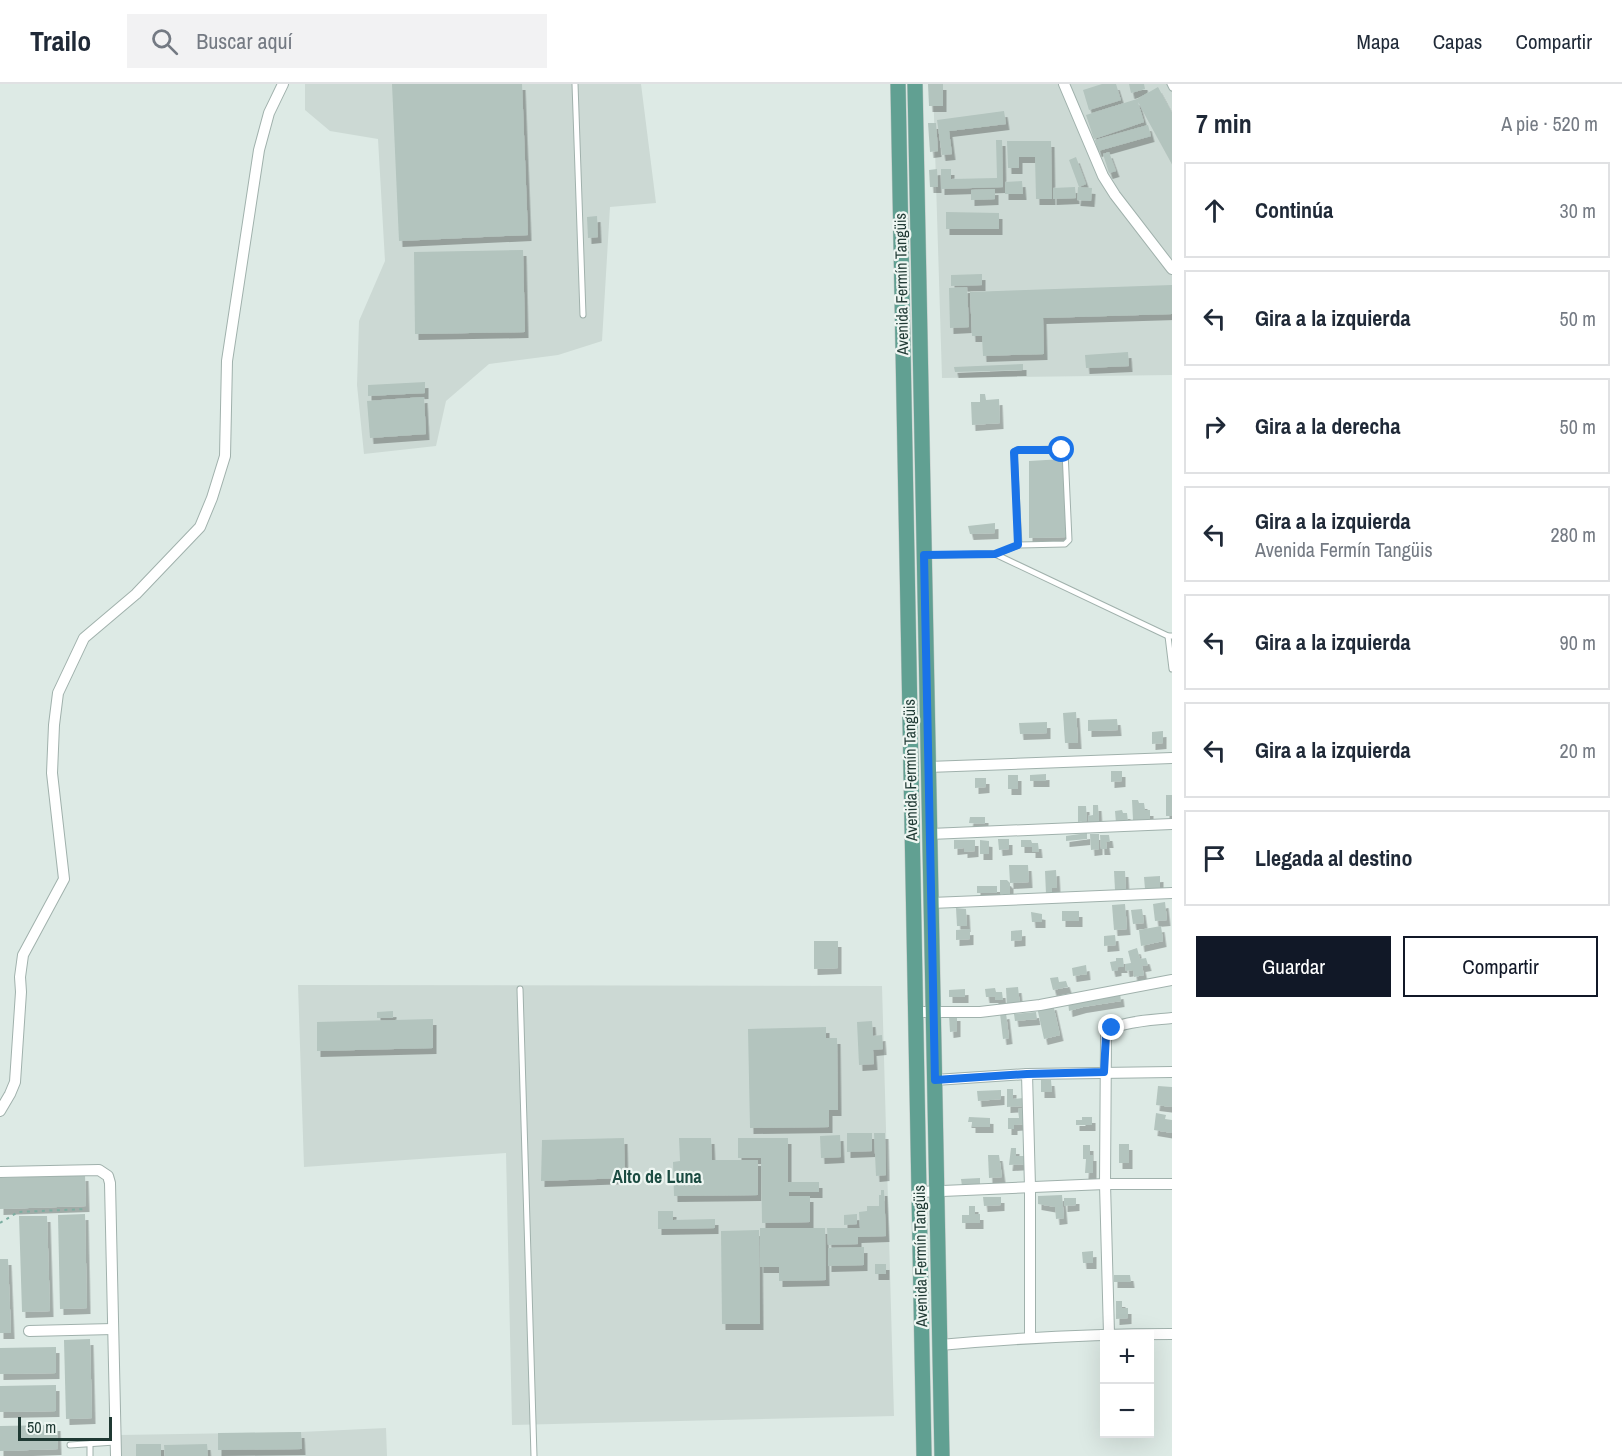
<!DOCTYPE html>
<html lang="es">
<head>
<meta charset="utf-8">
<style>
  :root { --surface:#fff; --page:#f2f2f3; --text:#1f2937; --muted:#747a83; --line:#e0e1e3; --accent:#111827 }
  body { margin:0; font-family:"Archivo Narrow",sans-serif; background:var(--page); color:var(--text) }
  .controls { position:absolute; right:18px; bottom:18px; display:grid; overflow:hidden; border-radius:0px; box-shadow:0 6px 24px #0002 }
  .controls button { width:54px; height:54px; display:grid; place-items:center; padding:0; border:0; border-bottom:2px solid var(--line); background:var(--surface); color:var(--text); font:30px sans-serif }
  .scale { position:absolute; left:18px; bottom:15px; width:94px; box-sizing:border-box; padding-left:6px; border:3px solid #1f3933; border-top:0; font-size:16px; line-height:21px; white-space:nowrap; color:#1f3933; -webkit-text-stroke:4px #eef6f2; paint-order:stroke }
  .stop { position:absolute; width:18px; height:18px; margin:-14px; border:4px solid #1a73e8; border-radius:50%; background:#fff }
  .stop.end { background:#1a73e8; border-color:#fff; box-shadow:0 2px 6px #0008 }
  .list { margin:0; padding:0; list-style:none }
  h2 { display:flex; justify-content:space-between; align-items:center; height:78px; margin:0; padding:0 24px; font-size:26px }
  h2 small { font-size:20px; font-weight:400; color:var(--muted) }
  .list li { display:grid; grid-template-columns:39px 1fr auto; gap:18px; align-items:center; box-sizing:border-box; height:96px; margin:0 12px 12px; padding:0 12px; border:2px solid var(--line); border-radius:0px }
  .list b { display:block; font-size:22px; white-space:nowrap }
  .list p { margin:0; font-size:20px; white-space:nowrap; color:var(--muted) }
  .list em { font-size:20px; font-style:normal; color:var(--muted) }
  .actions { display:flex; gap:12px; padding:18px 24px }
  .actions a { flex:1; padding:14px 0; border:2px solid var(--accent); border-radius:0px; text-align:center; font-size:21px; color:var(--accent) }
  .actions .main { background:var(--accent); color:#fff }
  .icon { flex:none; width:33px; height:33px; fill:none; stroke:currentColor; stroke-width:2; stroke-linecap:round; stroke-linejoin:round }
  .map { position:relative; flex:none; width:1172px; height:1372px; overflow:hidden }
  header { display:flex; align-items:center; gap:36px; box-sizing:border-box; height:84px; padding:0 30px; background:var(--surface); border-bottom:2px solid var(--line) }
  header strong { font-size:28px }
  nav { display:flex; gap:33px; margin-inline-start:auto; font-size:21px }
  .search { width:420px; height:54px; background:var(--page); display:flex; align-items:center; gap:15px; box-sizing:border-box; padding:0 21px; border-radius:0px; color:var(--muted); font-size:22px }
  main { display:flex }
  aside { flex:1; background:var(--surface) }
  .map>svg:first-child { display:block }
</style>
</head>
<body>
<header>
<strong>Trailo</strong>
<div class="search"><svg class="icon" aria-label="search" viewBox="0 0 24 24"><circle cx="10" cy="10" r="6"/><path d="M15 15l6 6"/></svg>Buscar aquí</div>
<nav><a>Mapa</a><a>Capas</a><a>Compartir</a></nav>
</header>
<main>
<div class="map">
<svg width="1172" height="1372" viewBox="0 0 1172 1372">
  <defs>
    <filter id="shadow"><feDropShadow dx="3.5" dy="6" stdDeviation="0" flood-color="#0004"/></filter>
  </defs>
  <rect width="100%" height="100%" fill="#ddeae5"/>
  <g fill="#ccd9d4">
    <polygon points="305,0 641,0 656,119 610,123 602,257 558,271 489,280 446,317 436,362 364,370 357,301 359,237 385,177 378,55 330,47 305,26"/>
    <polygon points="933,0 1172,0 1172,291 942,294"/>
    <polygon points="298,901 882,902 894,1332 512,1341 506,1069 304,1083"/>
    <polygon points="386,1344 387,1372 121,1372 120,1351 301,1348"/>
  </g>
  <g fill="#b3c4be" filter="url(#shadow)">
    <polygon points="392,0 522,0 528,151 399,157"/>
    <polygon points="928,0 943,0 943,22 929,22"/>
    <polygon points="1102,0 1116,0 1121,16 1089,26 1083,6"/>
    <polygon points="1129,0 1144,0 1145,5 1131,9"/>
    <polygon points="1158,3 1172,29 1172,80 1138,18 1144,38 1094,55 1086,31 1137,15"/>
    <polygon points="1004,27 1006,40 949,47 952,70 942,71 937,36"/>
    <polygon points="928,39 936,39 938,67 930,68"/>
    <polygon points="1148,41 1151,52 1098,67 1095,56"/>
    <polygon points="996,56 1002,56 1003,103 941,105 941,85 951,85 951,95 997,94"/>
    <polygon points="1007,57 1051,57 1052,115 1036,115 1035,73 1019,73 1019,84 1008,84"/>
    <polygon points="1109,68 1116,87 1109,89 1103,70"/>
    <polygon points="1076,73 1086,100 1079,103 1069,76"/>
    <polygon points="937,85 938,103 930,103 929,86"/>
    <polygon points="1022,97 1023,110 1005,110 1005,98"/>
    <polygon points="1075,103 1076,114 1053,115 1053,104"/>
    <polygon points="1078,103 1092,104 1091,117 1077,116"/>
    <polygon points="995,105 995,115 971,116 971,106"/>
    <polygon points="946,128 999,129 999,145 946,145"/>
    <polygon points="597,132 598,153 588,154 587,133"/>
    <polygon points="523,166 525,248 415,250 414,168"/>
    <polygon points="982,190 982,201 951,202 951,191"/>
    <polygon points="1172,201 1172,230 1043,234 1044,270 983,272 982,252 972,252 970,208"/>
    <polygon points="967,203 969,243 950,244 949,204"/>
    <polygon points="1128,268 1129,282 1086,284 1085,271"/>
    <polygon points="1023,280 1023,286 955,288 954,283"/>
    <polygon points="425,298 425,309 368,312 368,301"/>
    <polygon points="980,310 985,310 986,316 999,315 1000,339 972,341 971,318 980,318"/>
    <polygon points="424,313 426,350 370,354 367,317"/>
    <polygon points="1063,375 1066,453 1029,454 1029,377"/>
    <polygon points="995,439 995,449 970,450 968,442"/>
    <polygon points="1076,628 1078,659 1065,659 1063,629"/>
    <polygon points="1117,635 1118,646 1088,647 1088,636"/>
    <polygon points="1047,638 1047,649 1020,650 1019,639"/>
    <polygon points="1163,647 1163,659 1152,660 1152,648"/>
    <polygon points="1111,687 1122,687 1122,697 1111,698"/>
    <polygon points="1046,690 1046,697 1030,697 1030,691"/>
    <rect x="1008" y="691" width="10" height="14"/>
    <polygon points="975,694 986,694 986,703 975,704"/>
    <rect x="1166" y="711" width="6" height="21"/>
    <polygon points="1132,716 1138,716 1139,719 1144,719 1145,726 1150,726 1150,736 1133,736"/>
    <polygon points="1093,721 1098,721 1099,738 1089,738 1088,732 1093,731"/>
    <polygon points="1078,722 1086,722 1087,737 1078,738"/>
    <polygon points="1122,726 1123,729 1127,729 1128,738 1116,739 1115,727"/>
    <polygon points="970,733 985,733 985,740 969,739"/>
    <polygon points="1087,749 1087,755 1066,757 1066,752"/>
    <polygon points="1090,750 1099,750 1099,765 1091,766"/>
    <polygon points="1100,751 1109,751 1110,758 1106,758 1107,765 1101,765"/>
    <polygon points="998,755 1009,755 1009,765 999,766"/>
    <polygon points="954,756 975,756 975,767 964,768 964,764 954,765"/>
    <polygon points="980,756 989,757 989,770 980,770"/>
    <polygon points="1021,756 1031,756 1032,759 1038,759 1039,768 1032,768 1032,763 1021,763"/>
    <polygon points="1009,781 1028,781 1029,798 1010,799 1010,810 1000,810 1000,796 1007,796 1010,799"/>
    <polygon points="1056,786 1057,804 1052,804 1052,810 1046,810 1045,787"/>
    <polygon points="1114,787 1125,787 1126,806 1115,806"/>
    <polygon points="1160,792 1160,804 1145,805 1144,793"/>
    <rect x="977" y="802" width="20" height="7"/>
    <polygon points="1165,818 1167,836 1155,837 1153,820"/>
    <polygon points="1125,820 1127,845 1114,846 1112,821"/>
    <polygon points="956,824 966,825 967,842 957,842"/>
    <polygon points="1142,825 1144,839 1133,840 1131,826"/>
    <rect x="1062" y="827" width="17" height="10"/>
    <polygon points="1031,828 1042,830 1042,838 1032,838"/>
    <polygon points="1161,842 1163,857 1141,862 1139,846"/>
    <polygon points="970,845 970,855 956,856 956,846"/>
    <polygon points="1022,846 1022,856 1011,857 1011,847"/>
    <polygon points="1115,851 1116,861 1104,862 1104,852"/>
    <polygon points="814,857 838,857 838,884 814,885"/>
    <polygon points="1137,864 1140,875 1146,874 1148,881 1142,882 1144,891 1134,893 1133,886 1126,887 1125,880 1131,879 1128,867"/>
    <polygon points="1116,874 1123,874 1124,883 1118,883 1118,886 1112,887 1110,878 1116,877"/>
    <polygon points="1086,881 1087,890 1073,892 1072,884"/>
    <polygon points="1058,893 1059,898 1066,897 1068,903 1053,906 1050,894"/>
    <polygon points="1018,903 1020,922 1007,923 1006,904"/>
    <polygon points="995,904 996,908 1002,908 1003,916 995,916 995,913 986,913 985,905"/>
    <polygon points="965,905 965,913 949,913 949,906"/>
    <polygon points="1120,909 1121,917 1083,923 1069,927 1068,917"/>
    <polygon points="1053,920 1060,951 1044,955 1037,923"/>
    <polygon points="393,927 393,934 377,934 377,928"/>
    <polygon points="1036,928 1037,935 1015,937 1014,930"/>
    <polygon points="1006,929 1009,954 1003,955 1000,930"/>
    <polygon points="949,931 957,931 957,947 950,948"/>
    <polygon points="433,935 433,964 317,967 317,938"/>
    <polygon points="872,937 873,952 882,951 883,965 873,966 874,980 859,981 857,938"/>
    <polygon points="826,943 826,954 837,954 838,1026 829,1026 829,1043 750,1044 748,945"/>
    <polygon points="1041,996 1051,996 1052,1008 1041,1008"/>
    <polygon points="1158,1002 1172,1003 1172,1023 1156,1021"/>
    <polygon points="1007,1005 1013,1005 1013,1015 1024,1014 1024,1022 1007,1023"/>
    <polygon points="1001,1006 1001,1015 978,1017 977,1007"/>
    <polygon points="1025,1024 1026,1040 1014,1041 1014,1045 1008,1045 1008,1034 1019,1034 1018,1025"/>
    <polygon points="1156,1029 1166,1031 1165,1035 1172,1036 1172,1049 1154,1046"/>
    <polygon points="969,1033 990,1034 990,1043 972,1043 972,1038 968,1038"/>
    <polygon points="1082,1033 1092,1033 1092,1041 1076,1041 1076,1036 1082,1036"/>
    <polygon points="847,1049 872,1049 872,1067 847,1068"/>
    <polygon points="874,1049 885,1049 886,1091 876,1092"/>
    <polygon points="840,1051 841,1073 821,1074 820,1052"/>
    <polygon points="624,1054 625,1094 541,1097 542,1056"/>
    <polygon points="679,1054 711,1054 712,1076 758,1076 758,1111 674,1112 673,1078 680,1077"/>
    <polygon points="738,1054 788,1054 788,1098 819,1098 819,1108 789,1108 789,1112 810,1112 810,1138 762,1139 761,1074 738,1074"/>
    <rect x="1119" y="1060" width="10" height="19"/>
    <polygon points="1083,1061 1090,1061 1090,1071 1093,1071 1093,1089 1085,1089 1086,1075 1083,1075"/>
    <polygon points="1011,1064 1016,1064 1016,1072 1027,1072 1027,1080 1009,1081"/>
    <polygon points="988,1071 999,1071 1002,1093 989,1094"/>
    <polygon points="85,1091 86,1122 0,1125 0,1094"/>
    <polygon points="980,1094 980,1101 962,1102 961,1095"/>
    <polygon points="881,1106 884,1106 886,1152 858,1153 858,1160 828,1161 827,1144 860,1144 859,1128 867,1127 867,1122 879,1122 879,1111 881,1111"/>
    <polygon points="1062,1111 1064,1134 1056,1135 1055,1123 1038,1120 1038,1112"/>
    <polygon points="983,1113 1001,1113 1001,1121 984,1122"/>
    <polygon points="1064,1114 1076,1114 1076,1121 1064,1122"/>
    <polygon points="969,1122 975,1122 975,1130 980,1130 980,1139 962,1139 962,1131 969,1131"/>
    <polygon points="658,1127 673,1127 673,1136 715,1135 715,1144 658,1145"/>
    <polygon points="85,1130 87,1224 60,1225 58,1131"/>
    <polygon points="857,1130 857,1140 844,1141 844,1131"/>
    <polygon points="19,1132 47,1132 50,1227 22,1228"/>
    <polygon points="760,1144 825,1144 826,1196 779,1197 779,1183 760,1183"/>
    <polygon points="759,1146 760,1240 722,1240 721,1147"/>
    <polygon points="864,1163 864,1181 828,1182 828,1164"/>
    <polygon points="1093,1167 1093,1179 1083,1179 1082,1168"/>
    <polygon points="0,1175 8,1175 11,1249 0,1249"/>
    <rect x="875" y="1180" width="11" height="10"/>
    <polygon points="1114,1191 1130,1191 1131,1198 1114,1198"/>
    <polygon points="1116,1217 1122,1217 1122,1224 1128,1224 1128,1234 1116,1235"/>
    <polygon points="90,1255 92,1334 66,1335 64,1256"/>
    <polygon points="56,1263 56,1289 0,1290 0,1264"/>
    <polygon points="56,1301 56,1327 0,1328 0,1302"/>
    <polygon points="57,1341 58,1365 0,1367 0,1342"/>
    <polygon points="301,1348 302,1365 218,1366 218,1349"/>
    <rect x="136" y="1360" width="25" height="12"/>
    <polygon points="207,1360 208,1372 165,1372 164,1361"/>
  </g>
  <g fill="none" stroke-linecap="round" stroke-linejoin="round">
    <g stroke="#a0b1ac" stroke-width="7">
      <g id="service">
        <polyline points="575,0 583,231"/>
        <polyline points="1170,0 1172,4"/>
        <polyline points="995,470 1019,461 1014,368 1018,366 1059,365 1065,367 1069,456 1065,460 1019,461"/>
        <polyline points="925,471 995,470 1168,552 1172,552"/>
        <polyline points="1168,552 1172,585"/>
        <polyline points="520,905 534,1372"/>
        <polyline points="90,1360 90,1372"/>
        <polyline points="70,1361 115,1358"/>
      </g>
    </g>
    <g stroke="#a0b1ac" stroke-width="12">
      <g id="minor">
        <polyline points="1064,0 1103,92 1115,111 1172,185"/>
        <polyline points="928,683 1172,674"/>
        <polyline points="930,750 1172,740"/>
        <polyline points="931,819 1172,809"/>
        <polyline points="916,928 980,928 1040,921 1172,896"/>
        <polyline points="1027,990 1030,1103 1030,1253"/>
        <polyline points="935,996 1027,990 1172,988"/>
        <polyline points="0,1027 10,1010 15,998 21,908 20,893 23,871 64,795 52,689 54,641 58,609 84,554 136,510 200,443 212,414 225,372 227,277 259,66 269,29 283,0"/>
        <polyline points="0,1088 99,1086 108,1092 110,1099 116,1372"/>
        <polyline points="919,1108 1105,1100 1172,1100"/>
        <polyline points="29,1247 113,1245"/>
        <path d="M1109,1250L1105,1100L1106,951C1112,937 1157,936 1172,934"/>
        <path d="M940,1261C1017,1254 1094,1250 1172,1250"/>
      </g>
    </g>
    <g stroke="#bcc4c2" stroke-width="16">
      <g id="primary">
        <polyline points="898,0 924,1372"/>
        <polyline points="915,0 942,1372"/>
      </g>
    </g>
    <polyline stroke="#7daea1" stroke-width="2" stroke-dasharray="3 4.5" stroke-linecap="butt" points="0,1139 18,1128 86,1125"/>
    <use href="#service" stroke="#fff" stroke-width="5"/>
    <use href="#minor" stroke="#fff" stroke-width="10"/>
    <use href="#primary" stroke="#61a092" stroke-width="15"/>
  </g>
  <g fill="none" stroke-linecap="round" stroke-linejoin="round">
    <polyline stroke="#1a73e8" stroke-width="8" points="1062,366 1018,366 1014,368 1018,461 995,470 924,471 935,996 1027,990 1104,988 1106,951 1112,944"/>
  </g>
  <g text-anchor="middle" stroke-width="4.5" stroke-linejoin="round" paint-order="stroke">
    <g font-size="16" fill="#1f3933" stroke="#eef6f2">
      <text transform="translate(901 200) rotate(-91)" y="6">Avenida Fermín Tangüis</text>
      <text transform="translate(910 686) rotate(-91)" y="6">Avenida Fermín Tangüis</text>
      <text transform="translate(920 1172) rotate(-91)" y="6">Avenida Fermín Tangüis</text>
    </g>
    <g font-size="18" font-weight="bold" fill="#1b4b41" stroke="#eef6f2">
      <text x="657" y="1099">Alto de Luna</text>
    </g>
  </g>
</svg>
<div class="controls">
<button>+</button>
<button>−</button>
</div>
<div class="scale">50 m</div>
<div class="stop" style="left:1062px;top:366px"></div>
<div class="stop end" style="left:1112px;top:944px"></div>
</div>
<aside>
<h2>7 min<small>A pie · 520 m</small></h2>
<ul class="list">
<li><svg class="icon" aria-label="ahead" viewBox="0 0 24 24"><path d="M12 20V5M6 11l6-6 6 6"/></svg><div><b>Continúa</b></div><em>30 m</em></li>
<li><svg class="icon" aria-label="left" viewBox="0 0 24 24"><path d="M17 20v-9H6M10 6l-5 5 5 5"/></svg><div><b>Gira a la izquierda</b></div><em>50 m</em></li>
<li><svg class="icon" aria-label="right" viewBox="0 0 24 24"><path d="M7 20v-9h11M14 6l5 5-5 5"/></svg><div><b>Gira a la derecha</b></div><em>50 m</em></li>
<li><svg class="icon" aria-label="left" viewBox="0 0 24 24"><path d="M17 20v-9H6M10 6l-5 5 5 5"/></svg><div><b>Gira a la izquierda</b><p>Avenida Fermín Tangüis</p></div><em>280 m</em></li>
<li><svg class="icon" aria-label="left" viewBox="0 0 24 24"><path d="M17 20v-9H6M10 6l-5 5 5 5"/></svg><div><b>Gira a la izquierda</b></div><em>90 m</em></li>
<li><svg class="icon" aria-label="left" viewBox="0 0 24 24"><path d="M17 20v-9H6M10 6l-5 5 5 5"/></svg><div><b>Gira a la izquierda</b></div><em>20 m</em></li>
<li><svg class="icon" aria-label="arrive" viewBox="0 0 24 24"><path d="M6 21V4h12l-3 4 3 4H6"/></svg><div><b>Llegada al destino</b></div></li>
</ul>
<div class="actions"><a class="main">Guardar</a><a>Compartir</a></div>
</aside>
</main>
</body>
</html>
